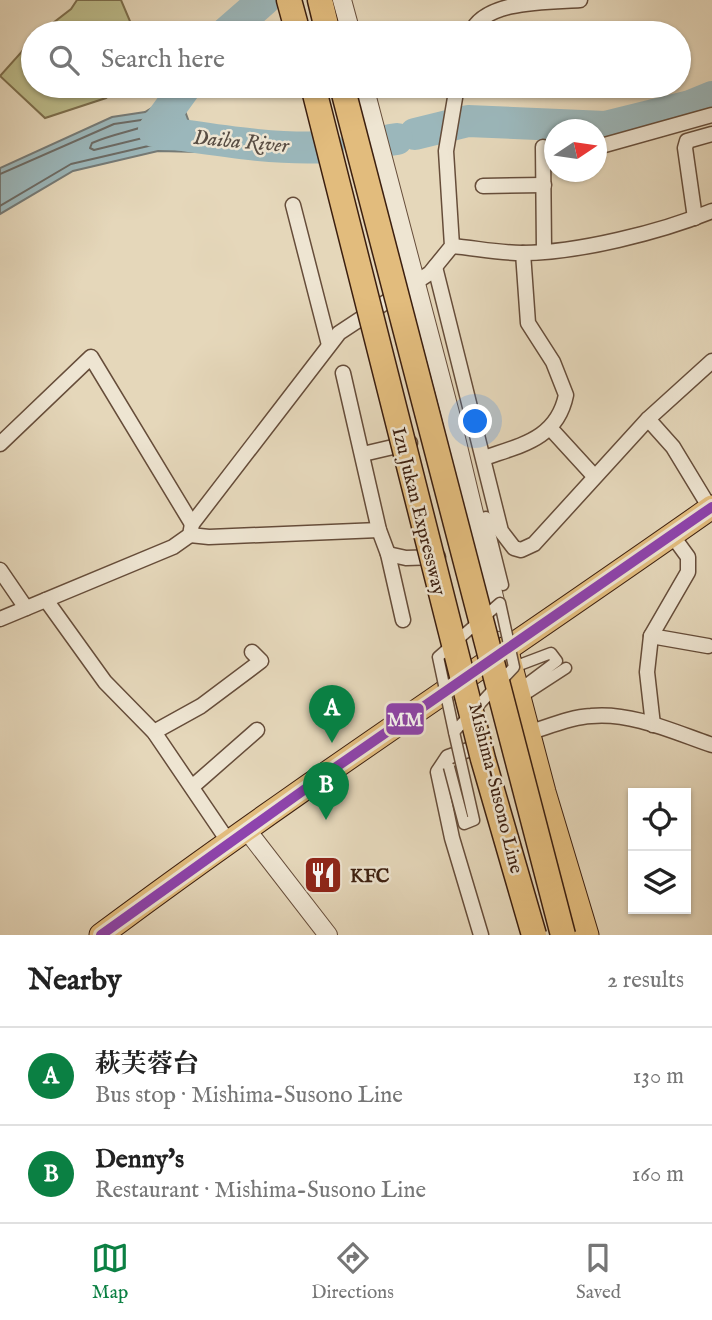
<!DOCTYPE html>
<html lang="en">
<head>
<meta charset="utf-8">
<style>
  :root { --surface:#fff; --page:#f2f2f2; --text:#222; --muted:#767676; --line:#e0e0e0; --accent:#0b8043 }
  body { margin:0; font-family:"IM FELL English","Noto Serif JP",serif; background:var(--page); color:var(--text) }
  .controls { position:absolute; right:21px; bottom:21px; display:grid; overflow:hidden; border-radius:0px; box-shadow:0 2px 5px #0004 }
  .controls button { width:63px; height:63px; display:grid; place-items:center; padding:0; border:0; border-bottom:2px solid var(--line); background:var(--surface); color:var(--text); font:35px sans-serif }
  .compass { position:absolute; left:544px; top:119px; width:63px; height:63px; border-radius:50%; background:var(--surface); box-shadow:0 2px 5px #0004; rotate:77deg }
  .you { position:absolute; left:476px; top:422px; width:24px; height:24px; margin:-18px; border:5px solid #fff; border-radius:50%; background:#1a73e8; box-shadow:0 0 0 10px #1a73e833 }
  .badge { display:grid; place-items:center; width:46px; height:46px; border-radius:50%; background:var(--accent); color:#fff; font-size:23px; font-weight:700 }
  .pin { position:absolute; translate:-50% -58px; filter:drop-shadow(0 2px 4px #0008) }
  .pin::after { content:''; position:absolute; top:37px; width:24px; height:21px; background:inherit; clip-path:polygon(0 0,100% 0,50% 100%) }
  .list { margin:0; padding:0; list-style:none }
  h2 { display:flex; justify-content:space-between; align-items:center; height:91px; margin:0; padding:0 28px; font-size:30px }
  h2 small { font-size:23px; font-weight:400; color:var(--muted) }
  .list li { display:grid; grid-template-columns:46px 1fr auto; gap:21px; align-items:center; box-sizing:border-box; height:98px; padding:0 28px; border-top:2px solid var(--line) }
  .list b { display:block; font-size:26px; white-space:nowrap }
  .list p { margin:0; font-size:23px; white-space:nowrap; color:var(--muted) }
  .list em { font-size:23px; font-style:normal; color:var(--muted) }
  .icon { flex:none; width:38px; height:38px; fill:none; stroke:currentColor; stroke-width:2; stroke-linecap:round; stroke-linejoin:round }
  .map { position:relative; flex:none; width:712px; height:935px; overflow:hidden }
  .search { position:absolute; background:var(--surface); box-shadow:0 2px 5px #0004; left:21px; right:21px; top:21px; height:77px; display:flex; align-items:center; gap:18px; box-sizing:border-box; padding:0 24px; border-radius:38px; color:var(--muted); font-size:26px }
  .sheet { height:287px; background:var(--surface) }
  nav { display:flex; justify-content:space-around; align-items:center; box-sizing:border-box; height:98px; border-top:2px solid var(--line); background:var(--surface); font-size:19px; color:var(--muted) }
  nav a { display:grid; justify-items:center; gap:4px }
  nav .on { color:var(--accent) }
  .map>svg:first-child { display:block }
</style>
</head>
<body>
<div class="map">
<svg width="712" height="935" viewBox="0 0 712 935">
  <rect width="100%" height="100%" fill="#e5d7ba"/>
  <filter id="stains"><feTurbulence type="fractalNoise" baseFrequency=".00286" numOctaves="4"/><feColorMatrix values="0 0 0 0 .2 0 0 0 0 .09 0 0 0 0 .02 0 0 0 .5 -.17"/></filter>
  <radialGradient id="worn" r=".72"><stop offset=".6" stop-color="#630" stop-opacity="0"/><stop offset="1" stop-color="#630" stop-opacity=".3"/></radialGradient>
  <g fill="#bcbc8b" stroke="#7c6e4d" stroke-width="2">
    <polygon points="77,0 121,0 135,33 40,33 71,9"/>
    <polygon points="33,39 33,86 121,86 106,98 45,118 0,76"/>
  </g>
  <polygon fill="#9bb7bb" stroke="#757a76" stroke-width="2" points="178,92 200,152 158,151 73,171 0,214 0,168 112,117 145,112"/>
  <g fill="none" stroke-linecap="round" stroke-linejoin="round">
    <g stroke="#6c6b65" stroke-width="2">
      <path d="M168,117L175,131L173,135H155L94,150L90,148L92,143C117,132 143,130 168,117Z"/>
      <polyline points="0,174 114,124 148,119 172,104 176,106 188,141 185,145 157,144 71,164 0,206"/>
    </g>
    <g stroke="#9bb7bb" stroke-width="32">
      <polyline points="226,33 264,0"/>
      <polyline points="154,130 186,86"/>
      <path d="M154,131C212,139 269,150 328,147"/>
      <polyline points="415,134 468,121 605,127 690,106 712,97"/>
      <polyline points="390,140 397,139"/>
    </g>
    <g stroke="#664d3a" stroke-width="13">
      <g id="pedestrian">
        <polyline points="482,527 480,519 486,517 503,585"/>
        <polyline points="514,667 551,653 557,661 521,688 526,694 566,668"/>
      </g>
    </g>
    <g stroke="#664d3a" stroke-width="17">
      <g id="minor">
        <path d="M471,33C484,0 548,2 580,0"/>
        <polyline points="601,146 712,115"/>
        <polyline points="543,147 544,250"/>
        <polyline points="483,186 544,185"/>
        <polyline points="293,205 329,345"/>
        <polyline points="695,218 685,148 687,141 712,134"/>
        <path d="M452,246C475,248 499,253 522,253C577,253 661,232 712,211"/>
        <polyline points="435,267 501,531 514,548 521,550 534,544 648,419 712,361"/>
        <polyline points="343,373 379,530 388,554 403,620"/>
        <polyline points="648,419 673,447 710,508"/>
        <polyline points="551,429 594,476"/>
        <polyline points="0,444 91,357 192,524"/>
        <polyline points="363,454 410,443"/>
        <path d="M484,458C521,445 557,439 566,395L553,362L528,323L523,253"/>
        <polyline points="190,535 209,537 379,530"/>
        <polyline points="388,554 406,558 438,557"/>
        <polyline points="0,570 26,608"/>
        <polyline points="46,600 105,682 154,732 228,841"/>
        <polyline points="0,619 173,547 190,535 192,524 339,333 430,273 452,246 446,151 457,86"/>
        <polyline points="651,636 708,646"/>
        <polyline points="653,725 647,672 651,636 688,572 688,557 672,535"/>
        <polyline points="154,732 201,706 261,661 252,652"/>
        <path d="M528,733C548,727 570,717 591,716C632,712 674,732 712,745"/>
        <polyline points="192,787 257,730"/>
        <polyline points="481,935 452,838 438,772 448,757 485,744"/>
      </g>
    </g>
    <g stroke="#664d3a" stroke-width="20">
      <g id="tertiary">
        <polyline points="342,0 351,33"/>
        <polyline points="364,86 450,413 500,622"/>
        <polyline points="246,829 328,935"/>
      </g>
    </g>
    <g stroke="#3c1f0f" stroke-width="25">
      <g id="primary">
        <polyline points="506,648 544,792 587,935"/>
        <path d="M101,935C301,786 509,650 712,507"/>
      </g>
    </g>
    <g stroke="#3c1f0f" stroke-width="27">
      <g id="motorway">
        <polyline points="289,0 298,33"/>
        <polyline points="320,0 328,33"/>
      </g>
    </g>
    <use href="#pedestrian" stroke="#eee5d2" stroke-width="10"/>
    <use href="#minor" stroke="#eee5d2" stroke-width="14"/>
    <use href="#tertiary" stroke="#eee5d2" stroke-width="18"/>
    <use href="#primary" stroke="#e2bc7d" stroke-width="23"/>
    <use href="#motorway" stroke="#e2bc7d" stroke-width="24"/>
    <g stroke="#664d3a" stroke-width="13" stroke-linecap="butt">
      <g id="pedestrian-bridge">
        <polygon points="500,603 514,667 454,732 438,657"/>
        <polyline points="449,767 464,824 474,820 454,732"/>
      </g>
    </g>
    <g stroke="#3c1f0f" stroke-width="27" stroke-linecap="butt">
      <g id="motorway-bridge">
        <polyline points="313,86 483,759 534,935"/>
        <polyline points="342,86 563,935"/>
      </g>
    </g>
    <use href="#pedestrian-bridge" stroke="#eee5d2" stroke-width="10"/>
    <use href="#motorway-bridge" stroke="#e2bc7d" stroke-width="24"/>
    <g stroke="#eee5d2" stroke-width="16">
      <polyline id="bus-1" points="101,935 329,772 712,507"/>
    </g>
    <use href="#bus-1" stroke="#8e44ad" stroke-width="10"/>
  </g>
  <defs>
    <g id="restaurant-square" transform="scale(2.0125)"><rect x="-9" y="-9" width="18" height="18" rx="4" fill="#8f2418" stroke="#eee5d2"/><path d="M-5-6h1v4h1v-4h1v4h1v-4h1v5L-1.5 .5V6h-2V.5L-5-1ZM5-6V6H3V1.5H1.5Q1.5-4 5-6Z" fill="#fff"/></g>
  </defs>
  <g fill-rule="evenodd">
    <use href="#restaurant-square" x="323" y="875"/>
  </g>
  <g text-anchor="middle" stroke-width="5" stroke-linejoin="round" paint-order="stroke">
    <g font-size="19" fill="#3c1f0f" stroke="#eee5d2">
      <text transform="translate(420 511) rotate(76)" y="7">Izu Jukan Expressway</text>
      <text transform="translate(497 788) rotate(76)" y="7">Mishima-Susono Line</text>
    </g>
    <g font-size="19" font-weight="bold" fill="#3c1f0f" stroke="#eee5d2" text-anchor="start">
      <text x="350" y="882">KFC</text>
    </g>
    <g font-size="21" font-style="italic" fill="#584d43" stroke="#eee5d2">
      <text transform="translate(241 141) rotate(5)" y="7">Daiba River</text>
    </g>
  </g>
  <rect stroke="#eee5d2" stroke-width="2.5" x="385" y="702" width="40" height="34" rx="7" fill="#8e44ad"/>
  <g font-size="19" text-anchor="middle" font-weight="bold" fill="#fff">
    <text x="405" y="726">MM</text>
  </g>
  <rect width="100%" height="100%" filter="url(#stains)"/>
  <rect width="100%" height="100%" fill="url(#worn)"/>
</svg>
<div class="controls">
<button><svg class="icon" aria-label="locate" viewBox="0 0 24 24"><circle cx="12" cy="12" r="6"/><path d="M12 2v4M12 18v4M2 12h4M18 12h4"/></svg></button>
<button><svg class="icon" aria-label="layers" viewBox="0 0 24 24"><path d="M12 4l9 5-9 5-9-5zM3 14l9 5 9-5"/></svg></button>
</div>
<svg class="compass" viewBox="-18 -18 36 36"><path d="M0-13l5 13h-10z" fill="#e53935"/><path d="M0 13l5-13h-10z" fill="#767676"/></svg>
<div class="you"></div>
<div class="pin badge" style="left:332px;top:743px">A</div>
<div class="pin badge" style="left:326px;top:820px">B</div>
<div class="search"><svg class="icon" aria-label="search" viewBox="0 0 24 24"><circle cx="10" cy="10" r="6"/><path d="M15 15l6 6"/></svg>Search here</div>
</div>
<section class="sheet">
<h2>Nearby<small>2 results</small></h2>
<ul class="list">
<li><span class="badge">A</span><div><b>萩芙蓉台</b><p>Bus stop · Mishima-Susono Line</p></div><em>130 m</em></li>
<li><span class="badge">B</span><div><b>Denny's</b><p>Restaurant · Mishima-Susono Line</p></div><em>160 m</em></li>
</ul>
</section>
<nav>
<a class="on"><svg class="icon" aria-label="map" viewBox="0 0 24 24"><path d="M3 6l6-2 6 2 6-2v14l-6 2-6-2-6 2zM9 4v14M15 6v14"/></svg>Map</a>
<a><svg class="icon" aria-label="directions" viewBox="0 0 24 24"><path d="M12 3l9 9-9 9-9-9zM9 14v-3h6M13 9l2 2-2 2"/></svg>Directions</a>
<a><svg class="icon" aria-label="saved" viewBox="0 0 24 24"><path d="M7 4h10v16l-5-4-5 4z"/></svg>Saved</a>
</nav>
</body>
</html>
